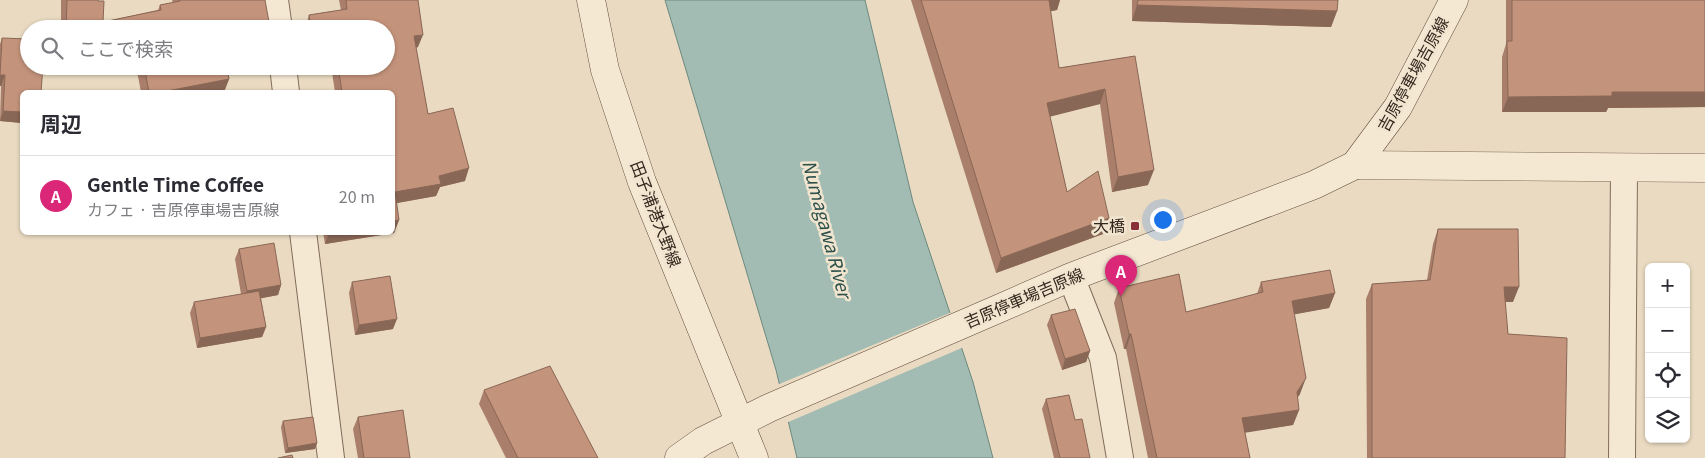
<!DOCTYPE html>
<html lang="ja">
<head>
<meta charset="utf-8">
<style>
  :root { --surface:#fff; --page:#f7f7f7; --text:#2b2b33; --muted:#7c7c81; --line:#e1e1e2; --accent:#db2777 }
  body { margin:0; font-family:Georgia,"Noto Sans JP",serif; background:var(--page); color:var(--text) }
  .controls { position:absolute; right:15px; bottom:15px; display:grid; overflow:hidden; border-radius:8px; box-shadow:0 1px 4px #0004 }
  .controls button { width:45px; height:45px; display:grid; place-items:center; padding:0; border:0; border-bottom:1px solid var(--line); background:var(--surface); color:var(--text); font:25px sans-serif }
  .you { position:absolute; left:1162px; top:219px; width:18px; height:18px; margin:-12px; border:4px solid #fff; border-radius:50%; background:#1a73e8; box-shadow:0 0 0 8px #1a73e833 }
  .badge { display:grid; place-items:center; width:32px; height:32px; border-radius:50%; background:var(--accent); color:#fff; font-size:16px; font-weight:700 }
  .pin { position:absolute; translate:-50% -41px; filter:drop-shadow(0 1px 2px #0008) }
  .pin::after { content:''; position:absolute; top:26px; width:18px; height:15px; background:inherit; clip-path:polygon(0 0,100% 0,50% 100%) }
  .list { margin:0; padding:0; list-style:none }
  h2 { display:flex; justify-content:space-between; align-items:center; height:65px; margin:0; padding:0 20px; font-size:21px }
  h2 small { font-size:16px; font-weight:400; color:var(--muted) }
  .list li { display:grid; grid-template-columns:32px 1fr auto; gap:15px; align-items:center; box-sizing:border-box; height:80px; padding:0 20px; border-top:1px solid var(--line) }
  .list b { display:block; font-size:19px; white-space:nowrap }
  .list p { margin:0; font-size:16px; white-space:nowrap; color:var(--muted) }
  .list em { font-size:16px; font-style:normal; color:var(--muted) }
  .icon { flex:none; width:28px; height:28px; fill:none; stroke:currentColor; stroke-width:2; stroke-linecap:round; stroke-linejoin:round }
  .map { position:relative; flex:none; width:1705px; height:458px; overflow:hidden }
  .search { position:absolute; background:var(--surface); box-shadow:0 1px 4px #0004; left:20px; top:20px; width:375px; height:55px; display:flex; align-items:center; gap:12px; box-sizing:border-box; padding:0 18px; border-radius:28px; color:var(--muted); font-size:19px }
  .panel { position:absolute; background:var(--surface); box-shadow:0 1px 4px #0004; left:20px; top:90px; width:375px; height:145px; border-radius:8px }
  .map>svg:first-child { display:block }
</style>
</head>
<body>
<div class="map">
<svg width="1705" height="458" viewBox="0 0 1705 458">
  <rect width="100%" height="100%" fill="#e9dac1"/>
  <polygon fill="#a3bcb3" stroke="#6c897f" points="665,0 865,0 913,202 973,382 993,458 797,458 776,370"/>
  <polygon fill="#e9dac1" points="952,312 964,347 786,423 777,385"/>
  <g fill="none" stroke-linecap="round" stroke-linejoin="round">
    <g stroke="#816c5b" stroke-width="28">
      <g id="minor">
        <polyline points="275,0 279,29"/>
        <polyline points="283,66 286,92"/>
        <polyline points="303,232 331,458"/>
        <polyline points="1071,277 1103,358 1120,458"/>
        <polyline points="1622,458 1624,168"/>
      </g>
    </g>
    <g stroke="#816c5b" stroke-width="29">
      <polyline id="tertiary" points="1355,165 1705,168"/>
    </g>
    <g stroke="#624d3e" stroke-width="29">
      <g id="secondary">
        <polyline points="591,0 605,70 642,182 754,458"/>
        <polyline points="679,458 703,441 769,408 998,309 1071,277 1314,185 1355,165 1398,107 1454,0"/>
      </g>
    </g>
    <use href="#minor" stroke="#f5e8d3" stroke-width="26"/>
    <use href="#tertiary" stroke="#f5e8d3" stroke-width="28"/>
    <use href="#secondary" stroke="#f5e8d3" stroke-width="28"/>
  </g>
  <g fill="#a97e6a">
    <polygon points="61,0 98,0 103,22 158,10 160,5 173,3 172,0 265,0 266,29 61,29"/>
    <polygon points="339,0 418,0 418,47 416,48 428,114 465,181 440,187 436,196 396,203 399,220 394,233 325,244 323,232 392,232 392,92 335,92 331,66 386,66 386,29 305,29 309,15 341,10"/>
    <polygon points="911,0 1060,0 1057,10 1050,11 1059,68 1135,56 1148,185 1112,192 1100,104 1050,116 1067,192 1103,234 996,273"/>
    <polygon points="1132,0 1338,0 1337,11 1331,27 1132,21"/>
    <polygon points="1506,0 1705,0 1705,107 1608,108 1606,112 1502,112 1502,57 1506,44"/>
    <polygon points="2,38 22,92 22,123 0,121 1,86 0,86 0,44"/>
    <polygon points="136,66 258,66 257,69 228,73 229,79 224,92 141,92"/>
    <polygon points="1438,229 1513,302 1505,302 1508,334 1565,458 1367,458 1366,299 1372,284 1427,280 1433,244"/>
    <polygon points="239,249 281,285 278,295 261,298 266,327 262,337 197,348 190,313 194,302 241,294 235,259"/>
    <polygon points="352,282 393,329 355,335 349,293"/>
    <polygon points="1261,282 1335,293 1329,308 1294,314 1300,394 1297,398 1299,410 1293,425 1245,432 1250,458 1148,458 1126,349 1124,349 1114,303 1119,288 1186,312 1257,294"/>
    <polygon points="1051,315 1090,351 1086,362 1062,370 1047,325"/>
    <polygon points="484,390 598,458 506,458 479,404"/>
    <polygon points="1046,399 1075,420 1090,458 1054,458 1042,409"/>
    <polygon points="358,417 410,458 358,458 353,429"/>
    <polygon points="283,421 317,443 315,449 285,453 281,427"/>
  </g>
  <g fill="#896756">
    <polygon points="1047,0 1060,0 1057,10 1043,13"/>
    <polygon points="1137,5 1337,11 1331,27 1132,21"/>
    <polygon points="269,22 266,29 256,29 258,24"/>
    <polygon points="423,35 418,47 410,49 414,36"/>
    <polygon points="223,66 258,66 257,69 220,74"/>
    <polygon points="0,75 5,75 1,86 0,86"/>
    <polygon points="229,79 224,92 162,92"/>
    <polygon points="1105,89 1100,104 1041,119 1047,103"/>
    <polygon points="1612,92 1705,92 1705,107 1608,108 1606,112 1502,112 1508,97"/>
    <polygon points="3,111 22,112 22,123 0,121"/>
    <polygon points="469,168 465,181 440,187 436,196 392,204 395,192 439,176"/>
    <polygon points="1154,170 1148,185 1112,192 1118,177"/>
    <polygon points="1109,218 1103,234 996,273 1001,258"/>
    <polygon points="399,220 394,233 325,244 329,232 392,232 392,221"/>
    <polygon points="281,285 278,295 243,302 247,291"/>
    <polygon points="1504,287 1519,287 1513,302 1498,302"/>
    <polygon points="1335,293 1329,308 1286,316 1292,301"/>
    <polygon points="397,319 393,329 355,335 359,325"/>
    <polygon points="266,327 262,337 197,348 200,338"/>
    <polygon points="1129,334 1131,334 1126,349 1124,349"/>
    <polygon points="1090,351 1086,362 1062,370 1065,359"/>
    <polygon points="1306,378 1300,394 1291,407 1297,392"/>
    <polygon points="1299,410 1293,425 1237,434 1242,418"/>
    <polygon points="317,443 315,449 285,453 288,448"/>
  </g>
  <g fill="#c4937b" stroke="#896756">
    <polygon points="67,0 98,0 98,1 104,1 103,22 161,10 160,5 180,1 180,0 265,0 269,22 258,24 259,29 66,29"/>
    <polygon points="346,0 418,0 423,35 414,36 428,114 453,108 469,168 439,176 441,184 395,192 399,220 392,221 392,92 342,92 338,66 386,66 386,29 311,29 309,15 347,9"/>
    <polygon points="921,0 1049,0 1059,68 1135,56 1154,170 1118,177 1105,89 1047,103 1067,192 1098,171 1109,218 1001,258"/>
    <polygon points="1138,0 1338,0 1337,11 1137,5"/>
    <polygon points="1512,0 1705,0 1705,92 1612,92 1612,96 1508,97 1507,41 1512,41"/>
    <polygon points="2,38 29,39 29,66 43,66 41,92 22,92 22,112 3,111 5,75 0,75"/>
    <polygon points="144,66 227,66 229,79 162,92 149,92"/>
    <polygon points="1438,229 1518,229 1519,287 1504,287 1508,334 1567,338 1565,458 1372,458 1372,284 1430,280"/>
    <polygon points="274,243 281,285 247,291 239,249"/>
    <polygon points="1330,270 1335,293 1292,301 1306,378 1297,392 1299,410 1242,418 1250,458 1157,458 1131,334 1129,334 1119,288 1179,274 1186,312 1263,292 1261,282"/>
    <polygon points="390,276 397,319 359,325 352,282"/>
    <polygon points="259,291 266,327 200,338 194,302"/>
    <polygon points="1075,309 1090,351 1065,359 1051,315"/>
    <polygon points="550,366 598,458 518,458 484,390"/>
    <polygon points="1069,395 1075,420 1082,419 1090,458 1060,458 1046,399"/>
    <polygon points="403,410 410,458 364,458 358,417"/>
    <polygon points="313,417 317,443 288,448 283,421"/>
    <polygon points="292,455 293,458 278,458"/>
  </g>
  <rect fill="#8a3039" stroke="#f1e5d0" stroke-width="2" x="1130" y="221" width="10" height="10" rx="2.5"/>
  <g text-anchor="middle" stroke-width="5" stroke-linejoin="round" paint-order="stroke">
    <g font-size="16" fill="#32261d" stroke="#f1e5d0">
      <text transform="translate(1413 74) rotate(-61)" y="6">吉原停車場吉原線</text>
      <text transform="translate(656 214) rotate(69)" y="6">田子浦港大野線</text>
      <text transform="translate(1024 298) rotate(-23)" y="6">吉原停車場吉原線</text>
    </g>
    <g font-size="16" fill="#32261d" stroke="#f1e5d0" text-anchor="end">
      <text x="1125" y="232">大橋</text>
    </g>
    <g font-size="18" font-style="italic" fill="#2e504b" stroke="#f1e5d0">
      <text transform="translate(826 229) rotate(75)" y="6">Numagawa River</text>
    </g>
  </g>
</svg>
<div class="controls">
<button>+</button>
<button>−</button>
<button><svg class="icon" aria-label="locate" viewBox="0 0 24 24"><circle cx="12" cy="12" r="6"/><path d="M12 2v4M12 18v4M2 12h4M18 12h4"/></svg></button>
<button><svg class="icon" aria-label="layers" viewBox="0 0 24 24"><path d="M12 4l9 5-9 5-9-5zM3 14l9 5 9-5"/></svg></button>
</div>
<div class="you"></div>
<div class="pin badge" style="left:1121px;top:296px">A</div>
<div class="search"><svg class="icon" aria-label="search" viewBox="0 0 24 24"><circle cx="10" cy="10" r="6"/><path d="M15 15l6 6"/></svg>ここで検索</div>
<section class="panel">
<h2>周辺<small></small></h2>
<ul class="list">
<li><span class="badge">A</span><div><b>Gentle Time Coffee</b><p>カフェ · 吉原停車場吉原線</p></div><em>20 m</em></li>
</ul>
</section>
</div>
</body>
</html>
